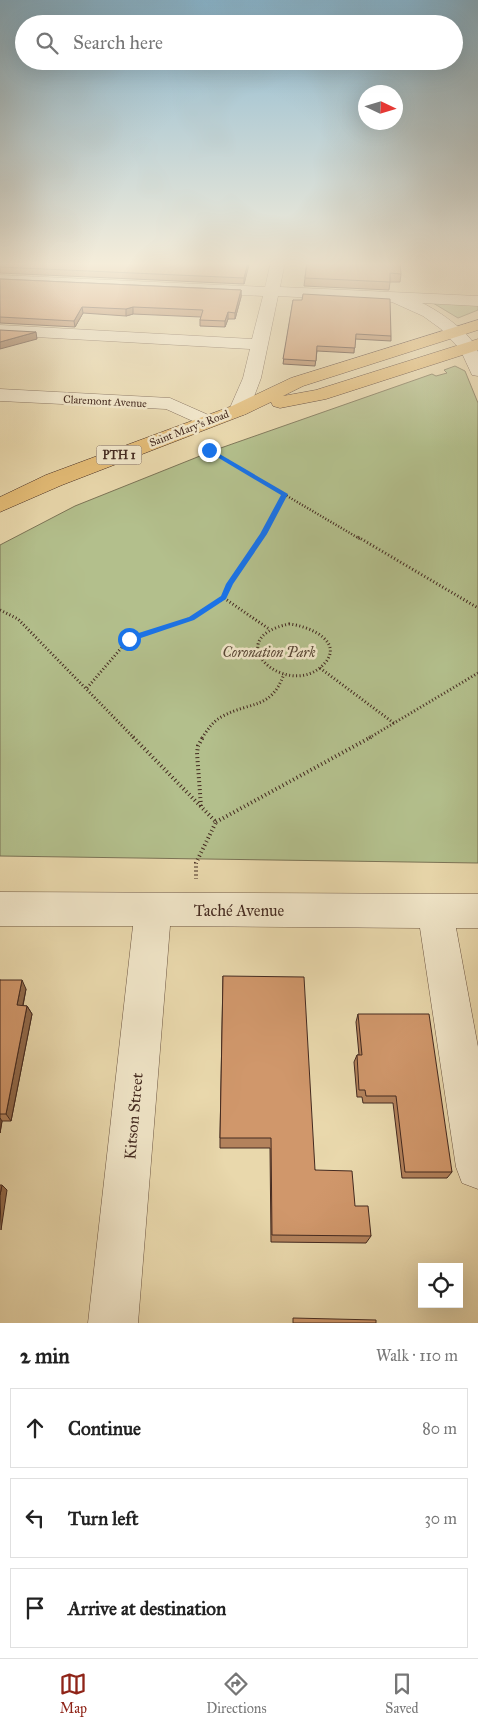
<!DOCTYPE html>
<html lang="en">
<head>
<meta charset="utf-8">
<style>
  :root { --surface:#fff; --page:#f6f6f6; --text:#222; --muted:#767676; --line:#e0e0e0; --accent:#8f2418 }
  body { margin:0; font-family:"IM FELL Great Primer",serif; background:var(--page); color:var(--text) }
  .controls { position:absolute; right:15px; bottom:15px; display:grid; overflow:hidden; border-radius:0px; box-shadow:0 5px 20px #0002 }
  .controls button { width:45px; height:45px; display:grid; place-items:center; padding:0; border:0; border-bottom:1px solid var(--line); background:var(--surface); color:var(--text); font:25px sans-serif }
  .compass { position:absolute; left:358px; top:85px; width:45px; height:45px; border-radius:50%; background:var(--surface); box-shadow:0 5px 20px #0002; rotate:94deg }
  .stop { position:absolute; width:15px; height:15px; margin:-11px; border:4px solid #1a73e8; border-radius:50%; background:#fff }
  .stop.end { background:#1a73e8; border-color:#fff; box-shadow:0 1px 5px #0008 }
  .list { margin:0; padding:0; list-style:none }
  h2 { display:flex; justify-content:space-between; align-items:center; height:65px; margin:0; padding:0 20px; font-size:21px }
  h2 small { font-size:16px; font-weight:400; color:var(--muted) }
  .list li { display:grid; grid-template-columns:32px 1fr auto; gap:15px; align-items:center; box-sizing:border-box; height:80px; margin:0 10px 10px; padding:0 10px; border:1px solid var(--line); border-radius:0px }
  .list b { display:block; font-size:19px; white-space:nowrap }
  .list em { font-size:16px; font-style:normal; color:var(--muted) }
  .icon { flex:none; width:28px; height:28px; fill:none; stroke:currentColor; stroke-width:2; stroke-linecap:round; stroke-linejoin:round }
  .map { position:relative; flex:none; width:478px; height:1323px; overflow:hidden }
  .search { position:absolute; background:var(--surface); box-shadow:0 5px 20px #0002; left:15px; right:15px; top:15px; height:55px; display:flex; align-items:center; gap:12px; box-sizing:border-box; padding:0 18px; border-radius:28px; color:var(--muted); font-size:19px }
  .sheet { height:335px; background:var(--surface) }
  nav { display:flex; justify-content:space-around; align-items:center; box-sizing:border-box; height:70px; border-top:1px solid var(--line); background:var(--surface); font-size:14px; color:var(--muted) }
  nav a { display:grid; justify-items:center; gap:2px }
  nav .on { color:var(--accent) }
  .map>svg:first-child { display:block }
</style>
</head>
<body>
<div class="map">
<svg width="478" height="1323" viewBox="0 0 478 1323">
  <rect width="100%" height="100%" fill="#e9d8ac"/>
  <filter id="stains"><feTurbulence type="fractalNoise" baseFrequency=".004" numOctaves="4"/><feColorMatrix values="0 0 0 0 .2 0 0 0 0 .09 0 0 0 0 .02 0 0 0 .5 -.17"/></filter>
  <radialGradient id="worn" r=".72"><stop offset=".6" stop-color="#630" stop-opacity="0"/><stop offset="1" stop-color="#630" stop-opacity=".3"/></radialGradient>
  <g fill="#b3bf8c" stroke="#7c7456">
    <polygon points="428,300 478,304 478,310 458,318"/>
    <polygon points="455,366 465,371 478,403 478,863 0,856 0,545 75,506 215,450 432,374 436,376 447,373 444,370"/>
  </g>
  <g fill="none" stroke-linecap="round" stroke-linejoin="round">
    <g stroke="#6d5643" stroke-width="1">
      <g id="minor">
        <path d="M271,262H285L280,287L478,296V306L422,303C438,310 474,335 478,352C478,360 478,369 478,376L472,375L460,349L441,329L423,316L392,302L278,296L261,378L249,410L246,414L239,416L232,414L229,410L243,378L250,349L0,335V325L252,339L263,296L0,283V275L265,287Z"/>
        <polygon points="0,389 170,398 213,417 216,421 213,425 206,427 166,409 0,401"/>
        <polygon points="0,892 478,894 478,928 456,928 478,1047 478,1189 462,1183 456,1167 420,928 170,926 138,1323 88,1323 133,926 0,926"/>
      </g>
    </g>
    <g stroke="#442a20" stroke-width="1">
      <polygon id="highway" points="478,320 478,330 303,386 283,396 316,390 478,339 478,350 326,399 280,408 273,406 271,402 246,414 62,485 0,512 0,497 46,475 232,406 291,378"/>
    </g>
    <g stroke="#442a20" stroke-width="2.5" stroke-dasharray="1 2" stroke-linecap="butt">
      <polyline points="209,450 360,539"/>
      <polyline points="260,539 284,494"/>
    </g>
    <g stroke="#442a20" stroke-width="3" stroke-dasharray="1 2.5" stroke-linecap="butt">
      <polyline points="358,537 478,608"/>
      <polyline points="224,598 269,629"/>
      <polyline points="0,610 18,619 134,738"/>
      <path d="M289,624C310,626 348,643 321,667C285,698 218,639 289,624Z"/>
      <polyline points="320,668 395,724"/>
      <polyline points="87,688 129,639 192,618 224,598 230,583 261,537"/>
      <path d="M202,738C208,729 213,721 223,716C251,701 271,710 284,674"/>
      <polyline points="369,738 478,673"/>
    </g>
    <g stroke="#442a20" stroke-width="4" stroke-dasharray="1 3" stroke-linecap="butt">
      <polyline points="133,737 216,822 196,863 196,879"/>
      <polyline points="201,806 197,753 198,746 203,737"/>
      <polyline points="216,822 371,737"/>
    </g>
    <use href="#minor" fill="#f1e6c9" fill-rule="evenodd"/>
    <use href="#highway" fill="#e4bc76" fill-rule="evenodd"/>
  </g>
  <g fill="#b3825c" stroke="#442a20">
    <polygon points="0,262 249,262 244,284 0,273"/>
    <polygon points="307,262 401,274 400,282 390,282 389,290 304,286"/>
    <polygon points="0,279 241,290 241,297 235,319 228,319 225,327 200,326 200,320 201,317 133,314 126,316 83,313 75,327 0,323"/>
    <polygon points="293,300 391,336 391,341 355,339 354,353 317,351 315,366 283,364"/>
    <polygon points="223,976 315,1170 355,1206 371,1236 366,1243 271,1242 270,1148 220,1148 220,1138"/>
    <polygon points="0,980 26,989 23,1006 27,1006 32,1014 11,1121 2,1121 0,1133"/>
    <polygon points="358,1014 452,1172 447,1178 402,1178 393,1103 363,1103 362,1097 357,1097 354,1062 357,1055 359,1055 356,1022"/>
  </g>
  <g fill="#926a4b" stroke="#442a20">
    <polygon points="248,262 249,262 249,265 244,284 244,278"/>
    <polygon points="241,290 241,297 235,319 235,313"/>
    <polygon points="82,307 83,313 75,327 74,321"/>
    <polygon points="133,307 133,314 126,316 126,309"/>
    <polygon points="228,312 228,319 225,327 225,321"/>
    <polygon points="36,332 37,339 0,349 0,342"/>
    <polygon points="22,980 26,989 21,1014 17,1005"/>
    <polygon points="27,1006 32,1014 11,1121 6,1114"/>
    <polygon points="0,1118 2,1121 0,1133"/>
    <polygon points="2,1185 7,1190 1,1230 0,1195"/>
  </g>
  <g fill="#d0976b" stroke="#442a20">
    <polygon points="0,262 248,262 244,278 0,267"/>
    <polygon points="307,262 400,262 401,274 390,273 390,282 305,278"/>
    <polygon points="0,279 241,290 235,313 228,312 225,321 200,320 203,310 133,307 126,309 82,307 74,321 0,317"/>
    <polygon points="303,294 390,299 391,336 356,334 355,348 317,346 316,361 283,359 293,300 302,300"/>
    <polygon points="0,330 36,332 0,342"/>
    <polygon points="223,976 304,977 315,1170 352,1171 355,1206 368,1206 371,1236 272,1235 271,1138 220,1138"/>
    <polygon points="0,980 22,980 17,1005 27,1006 6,1114 0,1114"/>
    <polygon points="358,1014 429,1014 452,1172 405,1172 396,1096 366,1096 365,1090 359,1090 357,1055 362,1055"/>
    <polygon points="0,1185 2,1185 0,1195"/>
    <polygon points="293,1318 376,1320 376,1323 293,1323"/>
  </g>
  <linearGradient id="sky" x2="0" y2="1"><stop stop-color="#87b6d0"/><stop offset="0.59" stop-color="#f5edda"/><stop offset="1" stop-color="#f5edda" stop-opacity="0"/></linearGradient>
  <rect width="478" height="447" fill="url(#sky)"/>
  <polygon fill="#1a73e8" points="207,449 211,449 288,494 267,534 233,584 226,599 194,620 132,641 126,641 126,637 189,617 221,596 226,584 260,534 281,495 207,451"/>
  <g text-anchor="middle" stroke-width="5" stroke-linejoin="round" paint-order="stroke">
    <g font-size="11" fill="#442a20" stroke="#f1e6c9">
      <text transform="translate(105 401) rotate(3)" y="4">Claremont Avenue</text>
      <text transform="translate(189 428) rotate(-21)" y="4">Saint Mary's Road</text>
    </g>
    <rect fill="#f1e6c9" stroke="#786253" stroke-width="1" x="96.5" y="445.5" width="45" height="19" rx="4"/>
    <g font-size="12" font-weight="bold" fill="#442a20">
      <text x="119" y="459">PTH 1</text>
    </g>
    <g font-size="14" font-style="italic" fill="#5a4836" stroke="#f1e6c9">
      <text x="269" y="657">Coronation Park</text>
    </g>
    <g font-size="16" fill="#442a20" stroke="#f1e6c9">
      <text x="239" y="916">Taché Avenue</text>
      <text transform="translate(133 1116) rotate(-85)" y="6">Kitson Street</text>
    </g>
  </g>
  <rect width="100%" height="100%" filter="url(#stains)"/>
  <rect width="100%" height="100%" fill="url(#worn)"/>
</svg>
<div class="controls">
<button><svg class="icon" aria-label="locate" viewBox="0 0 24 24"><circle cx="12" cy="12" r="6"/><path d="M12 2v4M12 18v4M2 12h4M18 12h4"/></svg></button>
</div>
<svg class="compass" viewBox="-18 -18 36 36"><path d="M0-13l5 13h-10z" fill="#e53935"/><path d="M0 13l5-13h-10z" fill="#767676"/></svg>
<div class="stop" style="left:129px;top:639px"></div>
<div class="stop end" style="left:209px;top:450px"></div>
<div class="search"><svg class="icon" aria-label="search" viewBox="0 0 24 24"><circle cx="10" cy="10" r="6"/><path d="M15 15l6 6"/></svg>Search here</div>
</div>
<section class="sheet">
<h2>2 min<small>Walk · 110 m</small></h2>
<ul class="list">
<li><svg class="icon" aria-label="ahead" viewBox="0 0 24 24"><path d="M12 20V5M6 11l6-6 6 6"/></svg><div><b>Continue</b></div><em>80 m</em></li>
<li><svg class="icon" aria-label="left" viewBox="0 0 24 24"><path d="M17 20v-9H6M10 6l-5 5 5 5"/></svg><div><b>Turn left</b></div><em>30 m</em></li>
<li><svg class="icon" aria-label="arrive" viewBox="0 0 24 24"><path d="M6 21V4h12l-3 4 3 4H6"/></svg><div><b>Arrive at destination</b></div></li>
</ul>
</section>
<nav>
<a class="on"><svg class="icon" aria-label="map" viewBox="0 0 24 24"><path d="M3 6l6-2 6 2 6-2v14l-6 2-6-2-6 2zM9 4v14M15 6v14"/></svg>Map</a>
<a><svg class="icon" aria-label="directions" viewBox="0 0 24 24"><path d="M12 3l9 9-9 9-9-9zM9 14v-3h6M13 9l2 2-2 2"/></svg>Directions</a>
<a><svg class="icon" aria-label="saved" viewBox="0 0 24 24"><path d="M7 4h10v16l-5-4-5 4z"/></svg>Saved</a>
</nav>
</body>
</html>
